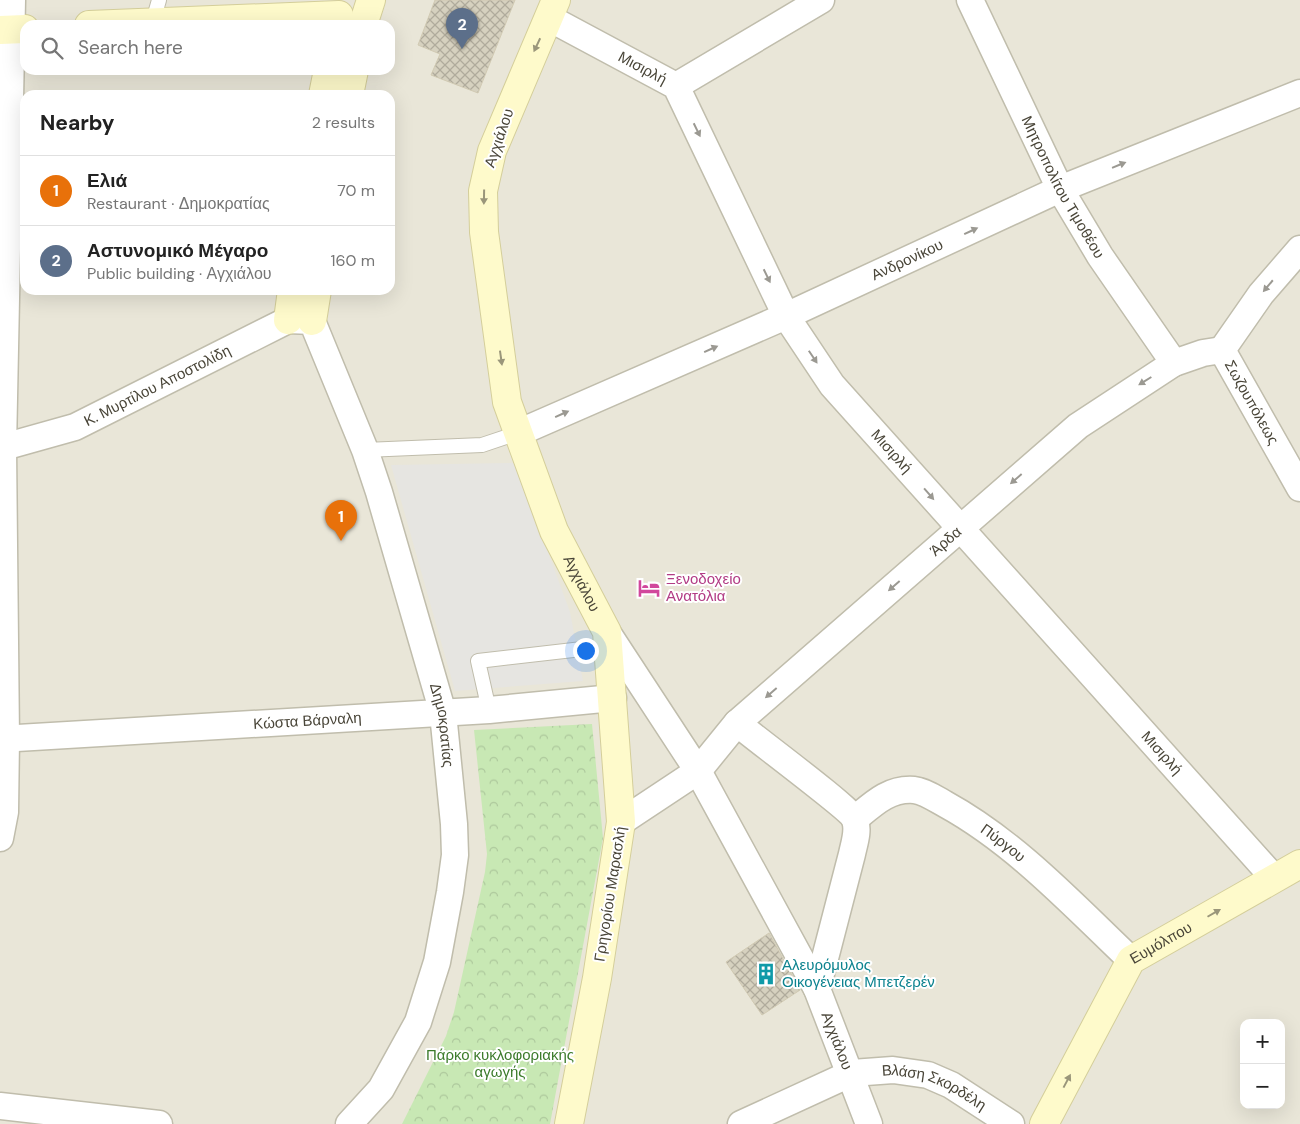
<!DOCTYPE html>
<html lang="en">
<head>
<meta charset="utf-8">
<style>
  :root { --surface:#fff; --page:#f2f2f2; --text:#222; --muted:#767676; --line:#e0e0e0; --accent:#ea580c }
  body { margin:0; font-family:"DM Sans",sans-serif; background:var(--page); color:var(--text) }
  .controls { position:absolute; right:15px; bottom:15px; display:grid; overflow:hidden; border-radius:10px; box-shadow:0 5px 20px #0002 }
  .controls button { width:45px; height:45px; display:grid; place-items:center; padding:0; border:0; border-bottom:1px solid var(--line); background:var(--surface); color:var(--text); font:25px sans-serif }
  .you { position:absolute; left:585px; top:650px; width:18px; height:18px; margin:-12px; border:4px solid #fff; border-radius:50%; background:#1a73e8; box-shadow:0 0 0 8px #1a73e833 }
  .badge { display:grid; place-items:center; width:32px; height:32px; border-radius:50%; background:var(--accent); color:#fff; font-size:16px; font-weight:700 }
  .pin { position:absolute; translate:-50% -41px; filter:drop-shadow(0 1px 2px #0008) }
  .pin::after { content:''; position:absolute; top:26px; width:18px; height:15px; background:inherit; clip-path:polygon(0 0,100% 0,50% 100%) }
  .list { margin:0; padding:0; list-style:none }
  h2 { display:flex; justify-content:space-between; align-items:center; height:65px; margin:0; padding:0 20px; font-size:21px }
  h2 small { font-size:16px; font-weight:400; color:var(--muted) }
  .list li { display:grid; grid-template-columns:32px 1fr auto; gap:15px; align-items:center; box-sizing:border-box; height:70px; padding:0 20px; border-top:1px solid var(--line) }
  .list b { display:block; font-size:19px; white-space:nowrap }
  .list p { margin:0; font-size:16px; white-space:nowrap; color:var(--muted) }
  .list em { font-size:16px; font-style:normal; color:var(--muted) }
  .icon { flex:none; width:28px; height:28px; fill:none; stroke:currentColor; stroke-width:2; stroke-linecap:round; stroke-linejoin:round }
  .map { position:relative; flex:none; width:1300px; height:1124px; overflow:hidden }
  .search { position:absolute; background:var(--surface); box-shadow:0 5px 20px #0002; left:20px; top:20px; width:375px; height:55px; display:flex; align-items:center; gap:12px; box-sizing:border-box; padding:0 18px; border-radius:15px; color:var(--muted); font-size:19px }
  .panel { position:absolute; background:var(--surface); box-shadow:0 5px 20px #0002; left:20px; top:90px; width:375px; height:205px; border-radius:15px }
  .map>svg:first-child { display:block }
</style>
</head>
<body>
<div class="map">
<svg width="1300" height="1124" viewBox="0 0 1300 1124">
  <defs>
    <pattern id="forest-crowns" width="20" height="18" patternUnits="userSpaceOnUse" patternTransform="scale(1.25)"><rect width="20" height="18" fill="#c8e8b4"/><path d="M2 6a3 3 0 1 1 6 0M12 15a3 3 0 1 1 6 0" fill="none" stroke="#adc89c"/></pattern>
    <pattern id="building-cross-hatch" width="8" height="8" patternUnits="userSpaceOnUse" patternTransform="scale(1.25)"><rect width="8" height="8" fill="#d6d1bf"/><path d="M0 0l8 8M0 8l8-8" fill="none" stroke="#b0ab9c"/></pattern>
  </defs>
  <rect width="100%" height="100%" fill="#f5f3ea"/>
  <path fill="#e9e6d8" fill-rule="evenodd" d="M0,0H1300V1124H0ZM25,25H390V70H25ZM25,95H390V290H25ZM1244,1023H1281V1105H1244Z"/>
  <polygon fill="url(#forest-crowns)" points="592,724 603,838 550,1124 402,1124 446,1036 454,1012 485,872 487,854 474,730"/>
  <polygon fill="#e6e5e1" points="515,463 570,612 583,681 455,691 391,465"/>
  <g fill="url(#building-cross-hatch)" stroke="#d1cab3">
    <polygon points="435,0 515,0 478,93 431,75 440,54 418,45"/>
    <polygon points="769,933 800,990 762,1015 726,962"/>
  </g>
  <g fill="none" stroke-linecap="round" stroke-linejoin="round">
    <g stroke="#c0bdac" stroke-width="16">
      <g id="lane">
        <polyline points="153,21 159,0"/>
        <polyline points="365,450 482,445 518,433"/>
        <polyline points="489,710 478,661 608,646"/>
      </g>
    </g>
    <g stroke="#c0bdac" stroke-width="29">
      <g id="street">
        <path id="s1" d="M970,0L1060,189L1100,256L1174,363"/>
        <path id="s2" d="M549,18L676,86L786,316L832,385L1274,878"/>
        <polyline points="676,86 821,0"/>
        <path id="s3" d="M1300,249L1261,294L1222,350L1300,488"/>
        <path id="s4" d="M518,433L786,316L1060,189L1300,93"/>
        <path id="s5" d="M0,448L75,427L288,320L312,321L365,450L379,492L443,713L454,824L455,855L450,892L437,962L418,1022L381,1089L349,1124"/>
        <path id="s6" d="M607,632L698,771L817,989L869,1124"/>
        <path d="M737,723C753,737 851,809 855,820C859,831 854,844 852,854L817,989"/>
        <path id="s7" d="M0,739L489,710L613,698"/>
        <path id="s8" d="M855,819C873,804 889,788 914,790C924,791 936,799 945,804C1016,843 1073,905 1131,960"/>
        <path id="s9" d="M621,822L698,771L737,723L1078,426L1174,363L1203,353L1222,350"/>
        <polyline points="0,838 5,812 6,739 3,448 12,0"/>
        <polyline points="0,1106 159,1124"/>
        <path id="s10" d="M741,1124L852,1073L893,1070L928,1075L951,1085L1011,1124"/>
      </g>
    </g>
    <g stroke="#d4ce9a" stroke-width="30">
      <g id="secondary">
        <path id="s11" d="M556,0L492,151L483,191L484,232L507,402L554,531L607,632L621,822L597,978L569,1124"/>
        <polyline points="89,25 339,15"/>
        <polyline points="363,25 371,0"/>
        <polyline points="0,30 25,29"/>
        <polyline points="323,95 328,70"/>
        <polyline points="349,95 354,70"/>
        <polyline points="288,320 292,290"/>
        <polyline points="312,321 317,290"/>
        <path id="s12" d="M1044,1124L1131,960L1300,864"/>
      </g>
    </g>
    <use href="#lane" stroke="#fff" stroke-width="14"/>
    <use href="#street" stroke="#fff" stroke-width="26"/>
    <use href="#secondary" stroke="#fefacb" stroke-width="28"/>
  </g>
  <defs><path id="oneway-solid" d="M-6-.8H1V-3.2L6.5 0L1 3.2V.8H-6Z" transform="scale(1.25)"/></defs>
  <g fill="#9a967a">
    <use href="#oneway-solid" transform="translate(537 45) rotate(115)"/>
    <use href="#oneway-solid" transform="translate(484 197) rotate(91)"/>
    <use href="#oneway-solid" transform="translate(501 358) rotate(82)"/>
    <use href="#oneway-solid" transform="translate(1214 913) rotate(-30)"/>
    <use href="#oneway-solid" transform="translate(1067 1081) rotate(-62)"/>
  </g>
  <g fill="#9b9992">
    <use href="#oneway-solid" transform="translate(697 130) rotate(64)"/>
    <use href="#oneway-solid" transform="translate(1119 165) rotate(-22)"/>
    <use href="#oneway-solid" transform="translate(971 231) rotate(-25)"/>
    <use href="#oneway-solid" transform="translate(767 276) rotate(64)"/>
    <use href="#oneway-solid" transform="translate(1268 286) rotate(130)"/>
    <use href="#oneway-solid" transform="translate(711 349) rotate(-24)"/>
    <use href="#oneway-solid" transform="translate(813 357) rotate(56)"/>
    <use href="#oneway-solid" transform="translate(1145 381) rotate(148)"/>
    <use href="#oneway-solid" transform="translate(562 414) rotate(-24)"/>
    <use href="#oneway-solid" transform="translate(1016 479) rotate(139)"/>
    <use href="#oneway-solid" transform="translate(929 494) rotate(49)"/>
    <use href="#oneway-solid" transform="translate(894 586) rotate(139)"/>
    <use href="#oneway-solid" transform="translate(771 693) rotate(139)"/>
  </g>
  <defs>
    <g id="hotel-bare" transform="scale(1.725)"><path d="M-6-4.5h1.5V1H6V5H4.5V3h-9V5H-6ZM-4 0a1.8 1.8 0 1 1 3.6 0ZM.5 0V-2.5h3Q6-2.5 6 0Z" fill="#d1479c" stroke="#fff" stroke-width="2.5" paint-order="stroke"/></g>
    <g id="building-bare" transform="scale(1.725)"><path d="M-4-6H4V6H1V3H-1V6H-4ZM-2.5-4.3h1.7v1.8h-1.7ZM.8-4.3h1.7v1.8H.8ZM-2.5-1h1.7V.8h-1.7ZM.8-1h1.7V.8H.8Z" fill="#0f9aa8" stroke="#fff" stroke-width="2.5" paint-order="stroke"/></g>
  </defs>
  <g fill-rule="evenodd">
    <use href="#hotel-bare" x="649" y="588"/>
    <use href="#building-bare" x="766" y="974"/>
  </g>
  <g text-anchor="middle" stroke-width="4" stroke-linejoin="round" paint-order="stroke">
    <g font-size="15" fill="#494538" stroke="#fff">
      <text dy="5" stroke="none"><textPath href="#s2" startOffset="106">Μισιρλή</textPath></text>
      <text transform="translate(499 138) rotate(-71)" y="5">Αγχιάλου</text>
      <text dy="5" stroke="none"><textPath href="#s1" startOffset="209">Μητροπολίτου Τιμοθέου</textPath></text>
      <text dy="5" stroke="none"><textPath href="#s4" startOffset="426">Ανδρονίκου</textPath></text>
      <text dy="5" stroke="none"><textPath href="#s5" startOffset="170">Κ. Μυρτίλου Αποστολίδη</textPath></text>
      <text dy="5" stroke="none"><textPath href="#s3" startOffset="188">Σωζουπόλεως</textPath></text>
      <text dy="5" stroke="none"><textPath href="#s2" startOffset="571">Μισιρλή</textPath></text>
      <text dy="5" stroke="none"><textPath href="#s9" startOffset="431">Άρδα</textPath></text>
      <text dy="5" stroke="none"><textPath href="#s11" startOffset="614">Αγχιάλου</textPath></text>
      <text dy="5" stroke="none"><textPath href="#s7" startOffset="308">Κώστα Βάρναλη</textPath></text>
      <text dy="5" stroke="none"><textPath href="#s5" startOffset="766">Δημοκρατίας</textPath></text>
      <text dy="5" stroke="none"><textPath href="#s2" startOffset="976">Μισιρλή</textPath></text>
      <text dy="5" stroke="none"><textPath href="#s8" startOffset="172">Πύργου</textPath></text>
      <text transform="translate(610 894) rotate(-81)" y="5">Γρηγορίου Μαρασλή</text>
      <text dy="5" stroke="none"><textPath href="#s12" startOffset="220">Ευμόλπου</textPath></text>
      <text dy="5" stroke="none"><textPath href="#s6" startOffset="470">Αγχιάλου</textPath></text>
      <text dy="5" stroke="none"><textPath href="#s10" startOffset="208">Βλάση Σκορδέλη</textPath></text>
    </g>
    <g font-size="15" fill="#b23c85" stroke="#fff" text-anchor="start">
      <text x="666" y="584">Ξενοδοχείο<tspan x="666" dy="17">Ανατόλια</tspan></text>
    </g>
    <g font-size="15" fill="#0d838f" stroke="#fff" text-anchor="start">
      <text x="782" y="970">Αλευρόμυλος<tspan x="782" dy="17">Οικογένειας Μπετζερέν</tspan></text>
    </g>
    <g font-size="15" fill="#3c7b2b" stroke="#fff">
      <text x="500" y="1060">Πάρκο κυκλοφοριακής<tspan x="500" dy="17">αγωγής</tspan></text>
    </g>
  </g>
</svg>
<div class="controls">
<button>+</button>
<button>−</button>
</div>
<div class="you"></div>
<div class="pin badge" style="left:341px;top:541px;background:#e8710a">1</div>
<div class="pin badge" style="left:462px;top:49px;background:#5c6f8a">2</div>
<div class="search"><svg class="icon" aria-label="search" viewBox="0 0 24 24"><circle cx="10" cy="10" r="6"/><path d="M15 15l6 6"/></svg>Search here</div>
<section class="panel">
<h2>Nearby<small>2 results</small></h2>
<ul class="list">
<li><span class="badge" style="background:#e8710a">1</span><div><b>Ελιά</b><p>Restaurant · Δημοκρατίας</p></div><em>70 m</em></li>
<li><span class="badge" style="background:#5c6f8a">2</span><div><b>Αστυνομικό Μέγαρο</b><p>Public building · Αγχιάλου</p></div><em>160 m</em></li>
</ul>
</section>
</div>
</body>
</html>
